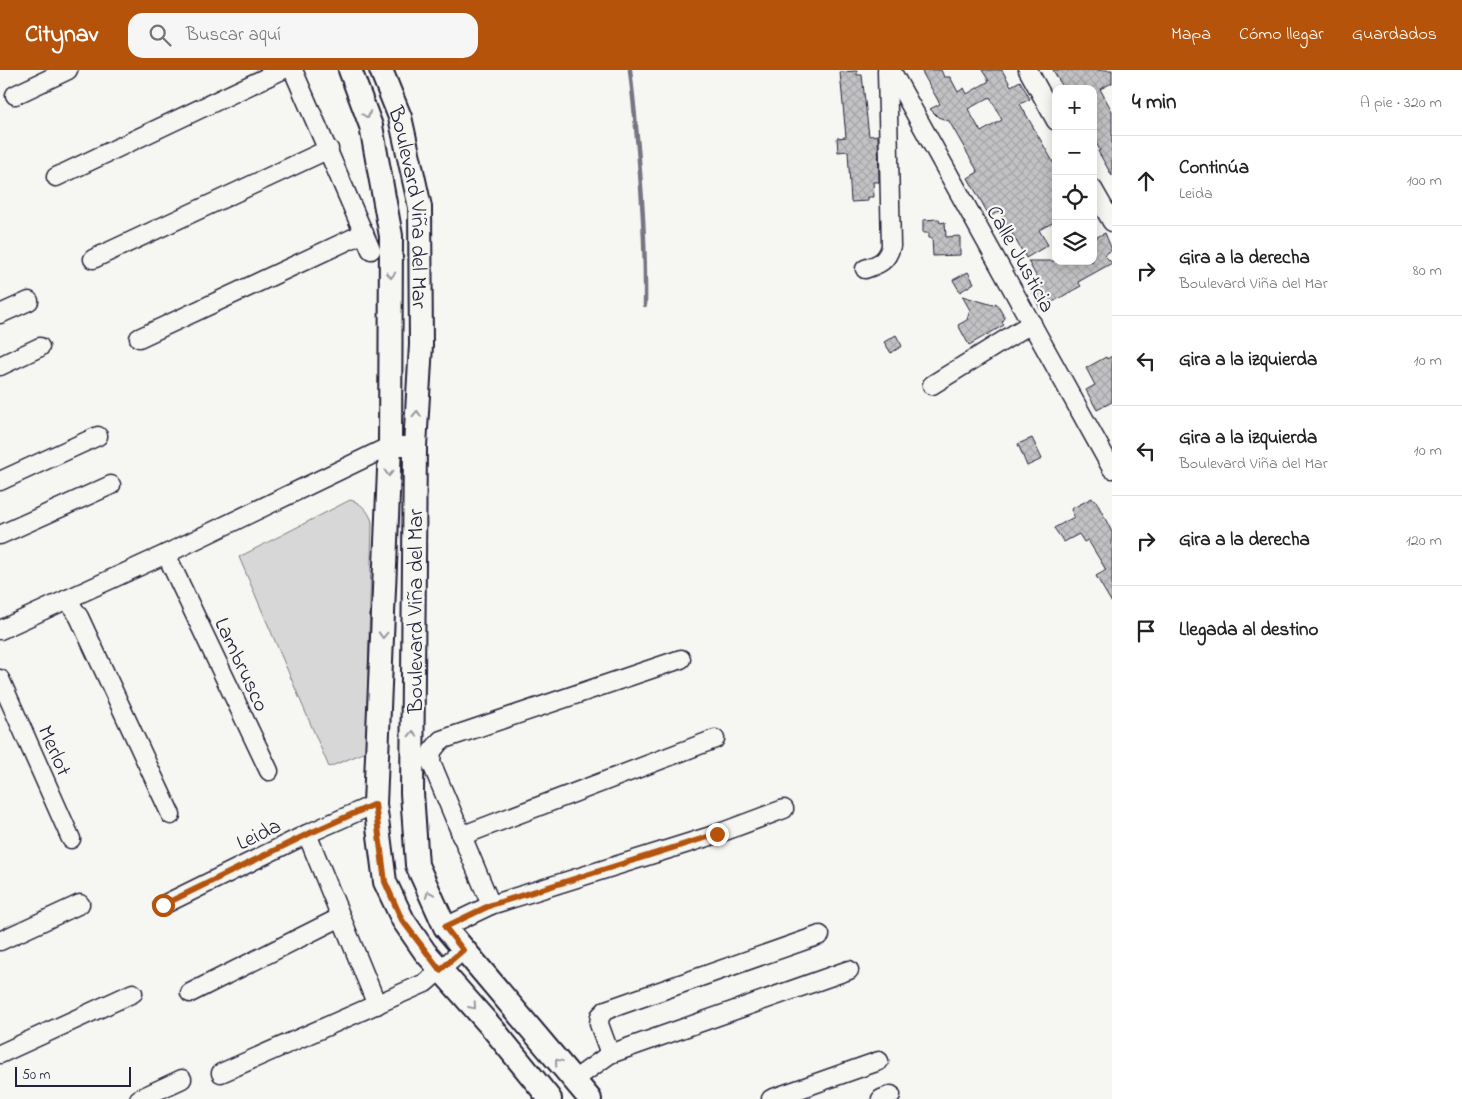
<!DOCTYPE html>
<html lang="es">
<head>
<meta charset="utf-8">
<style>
  :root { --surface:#fff; --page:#f6f6f6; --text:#222; --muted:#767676; --line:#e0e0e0; --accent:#b45309 }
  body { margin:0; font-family:"Indie Flower",sans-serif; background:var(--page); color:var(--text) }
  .controls { position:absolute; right:15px; top:15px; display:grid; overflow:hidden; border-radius:10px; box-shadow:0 2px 12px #0003 }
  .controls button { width:45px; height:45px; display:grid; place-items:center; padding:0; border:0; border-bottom:1px solid var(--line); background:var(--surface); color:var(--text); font:25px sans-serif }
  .scale { position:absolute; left:15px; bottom:12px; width:116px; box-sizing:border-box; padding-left:5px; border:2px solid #22223b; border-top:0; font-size:14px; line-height:18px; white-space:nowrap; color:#22223b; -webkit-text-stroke:4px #f6f6f2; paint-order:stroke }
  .stop { position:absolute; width:15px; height:15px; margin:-11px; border:4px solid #b45309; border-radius:50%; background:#fff }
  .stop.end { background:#b45309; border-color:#fff; box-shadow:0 1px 5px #0008 }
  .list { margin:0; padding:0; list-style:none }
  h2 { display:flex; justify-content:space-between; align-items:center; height:65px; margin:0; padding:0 20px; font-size:21px }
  h2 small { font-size:16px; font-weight:400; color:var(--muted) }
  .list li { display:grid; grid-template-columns:32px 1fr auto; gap:15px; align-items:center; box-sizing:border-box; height:90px; padding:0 20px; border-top:1px solid var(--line) }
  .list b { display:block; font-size:19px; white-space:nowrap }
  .list p { margin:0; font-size:16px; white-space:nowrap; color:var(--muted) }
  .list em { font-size:16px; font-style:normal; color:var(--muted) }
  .icon { flex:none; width:28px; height:28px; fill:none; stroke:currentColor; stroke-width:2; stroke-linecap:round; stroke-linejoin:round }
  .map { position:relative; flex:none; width:1112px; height:1029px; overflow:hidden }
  header { display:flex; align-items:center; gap:30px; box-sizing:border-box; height:70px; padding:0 25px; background:var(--accent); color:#fff }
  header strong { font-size:24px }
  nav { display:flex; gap:28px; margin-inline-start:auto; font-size:18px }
  .search { width:350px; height:45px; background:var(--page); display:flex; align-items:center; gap:12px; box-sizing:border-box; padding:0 18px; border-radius:15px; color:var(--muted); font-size:19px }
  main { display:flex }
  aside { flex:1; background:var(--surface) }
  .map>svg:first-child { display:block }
</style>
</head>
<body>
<header>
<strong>Citynav</strong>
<div class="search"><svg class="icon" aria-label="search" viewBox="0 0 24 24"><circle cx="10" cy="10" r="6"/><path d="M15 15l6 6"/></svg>Buscar aquí</div>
<nav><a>Mapa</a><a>Cómo llegar</a><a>Guardados</a></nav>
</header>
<main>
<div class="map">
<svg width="1112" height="1029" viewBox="0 0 1112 1029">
  <defs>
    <pattern id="building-cross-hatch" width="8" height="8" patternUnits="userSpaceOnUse" patternTransform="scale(1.25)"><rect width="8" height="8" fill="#c2c2c4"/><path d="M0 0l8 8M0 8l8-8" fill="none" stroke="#a6a6a9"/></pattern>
  </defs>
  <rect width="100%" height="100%" fill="#f6f6f2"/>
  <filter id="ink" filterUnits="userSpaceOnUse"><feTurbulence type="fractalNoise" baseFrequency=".02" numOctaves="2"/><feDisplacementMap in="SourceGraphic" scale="10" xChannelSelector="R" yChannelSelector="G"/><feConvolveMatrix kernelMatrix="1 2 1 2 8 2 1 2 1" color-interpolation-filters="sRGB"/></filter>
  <g filter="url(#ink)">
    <path fill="#d7d7d7" stroke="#7c7c89" d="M350,430C360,432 369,441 372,452L366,682L329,697L239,487Z"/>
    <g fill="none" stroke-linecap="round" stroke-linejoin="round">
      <path stroke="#757583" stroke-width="4.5" d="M630,0C639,78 646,156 645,235"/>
    </g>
    <g fill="url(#building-cross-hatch)" stroke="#22223b" fill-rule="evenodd">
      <path d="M921,0H941L944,7H950L958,22L964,18L967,24L989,11L982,0H1002L1011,16L1020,11L1030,29L1020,34L1056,97V151L1039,160L1048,175L1026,188L999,141L990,147L968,108L978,102L949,51L938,47L930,39L940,34ZM990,27L1002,50L981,62L968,39Z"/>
      <polygon points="1053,0 1112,0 1112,13 1100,19 1112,41 1112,106 1098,81 1100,80 1093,67 1093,19 1064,19"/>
      <polygon points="857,1 857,5 862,5 869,66 878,65 879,112 873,112 874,127 868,127 868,131 851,132 848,81 838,82 837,68 846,67 840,2"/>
      <polygon points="939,149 940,153 945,152 946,167 960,166 960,185 933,186 932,168 929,168 929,163 923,163 923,150"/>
      <polygon points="1105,163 1112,180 1104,185 1112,193 1078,212 1081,216 1040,239 1031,218 1040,213 1028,191 1093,191 1093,165 1095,168"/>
      <polygon points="968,202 974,213 960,222 953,210"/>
      <polygon points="962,226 993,235 996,233 1005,248 1002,252 1004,255 969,275 958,255 967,250 970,240"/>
      <polygon points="896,265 902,276 891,283 884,272"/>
      <polygon points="1112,286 1112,332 1097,340 1086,320 1095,315 1086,298 1106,287 1107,289"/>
      <polygon points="1032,368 1042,389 1027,396 1018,374"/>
      <polygon points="1092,428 1094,431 1096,431 1112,462 1112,533 1096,506 1106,500 1088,470 1084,472 1079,464 1064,472 1054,458 1074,447 1071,439"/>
    </g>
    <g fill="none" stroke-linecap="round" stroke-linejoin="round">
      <g stroke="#22223b" stroke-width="21">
        <g id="minor">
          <polyline points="293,0 371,180"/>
          <polyline points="891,0 1112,399"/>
          <polyline points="1028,0 1056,51"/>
          <polyline points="15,25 68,0"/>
          <polyline points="56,107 282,0"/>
          <polyline points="1093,119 1112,152"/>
          <polyline points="93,189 329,79"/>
          <path d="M865,199C880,194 887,191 891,176L887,0"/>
          <polyline points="0,244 29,231"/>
          <polyline points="139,268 364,163"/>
          <polyline points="0,296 40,277"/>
          <polyline points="932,315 1032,253"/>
          <polyline points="0,411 98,366"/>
          <polyline points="0,465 111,415"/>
          <polyline points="166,484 269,701"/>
          <polyline points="67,529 79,547 171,745"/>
          <polyline points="0,560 166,484 390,376 415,376"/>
          <polyline points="0,609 71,769"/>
          <polyline points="307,764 377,935"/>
          <polyline points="461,766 715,669"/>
          <polyline points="163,835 307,764 375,734"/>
          <polyline points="491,835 431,692 432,681 441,670 681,589"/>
          <polyline points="445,857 491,835 717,764 784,739"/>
          <polyline points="0,871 80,834"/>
          <polyline points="190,923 341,847"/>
          <polyline points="0,984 133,923"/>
          <polyline points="610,984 599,954 600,946 606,940 820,865"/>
          <polyline points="221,1003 425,913 463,880"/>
          <polyline points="574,1010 610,984 849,900"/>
          <polyline points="139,1029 182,1009"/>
          <polyline points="771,1029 879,991"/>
          <polyline points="881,1029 891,1025"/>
        </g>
      </g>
      <g stroke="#22223b" stroke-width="26">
        <g id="tertiary">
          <polyline points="350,0 371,56 391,166 390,376 375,734 385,812 403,850 425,882 494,960 550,1029"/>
          <path id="s1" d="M381,0L400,47L420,137L421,275L415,376L412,723L417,795L445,857L590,1029"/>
        </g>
      </g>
      <use href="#minor" stroke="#f6f6f2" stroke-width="18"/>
      <use href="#tertiary" stroke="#f6f6f2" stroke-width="22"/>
    </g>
    <defs><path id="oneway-chevron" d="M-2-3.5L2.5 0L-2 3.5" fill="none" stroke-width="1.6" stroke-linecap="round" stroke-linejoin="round" transform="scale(1.25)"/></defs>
    <g stroke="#9797a0">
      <use href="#oneway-chevron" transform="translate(367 45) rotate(69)"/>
      <use href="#oneway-chevron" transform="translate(391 205) rotate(90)"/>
      <use href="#oneway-chevron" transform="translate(417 344) rotate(-87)"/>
      <use href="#oneway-chevron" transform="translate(389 403) rotate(92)"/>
      <use href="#oneway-chevron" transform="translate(383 565) rotate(92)"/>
      <use href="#oneway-chevron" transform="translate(413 664) rotate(-89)"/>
      <use href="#oneway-chevron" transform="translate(429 824) rotate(-112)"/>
      <use href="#oneway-chevron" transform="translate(473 936) rotate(49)"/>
      <use href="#oneway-chevron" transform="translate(558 992) rotate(-130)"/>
    </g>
  </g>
  <g fill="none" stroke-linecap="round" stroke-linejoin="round" filter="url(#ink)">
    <polyline stroke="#b45309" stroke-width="6" points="163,835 308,764 375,734 385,812 402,850 440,900 463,880 445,857 491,835 717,764"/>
  </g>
  <g text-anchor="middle" stroke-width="4.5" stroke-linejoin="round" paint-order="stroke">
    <g font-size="22" fill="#22223b" stroke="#f6f6f2">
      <text dy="8" stroke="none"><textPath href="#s1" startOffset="142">Boulevard Viña del Mar</textPath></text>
      <text transform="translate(1022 188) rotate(61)" y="8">Calle Justicia</text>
      <text transform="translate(414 541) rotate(-90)" y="8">Boulevard Viña del Mar</text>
      <text transform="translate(243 594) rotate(65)" y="8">Lambrusco</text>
      <text transform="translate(56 680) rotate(66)" y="8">Merlot</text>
      <text transform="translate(258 763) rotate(-26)" y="8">Leida</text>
    </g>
  </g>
</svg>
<div class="controls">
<button>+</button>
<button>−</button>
<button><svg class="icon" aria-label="locate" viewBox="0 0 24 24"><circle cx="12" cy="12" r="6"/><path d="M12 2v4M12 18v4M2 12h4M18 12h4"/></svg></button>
<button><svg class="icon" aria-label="layers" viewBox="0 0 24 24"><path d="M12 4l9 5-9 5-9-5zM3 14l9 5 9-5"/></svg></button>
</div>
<div class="scale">50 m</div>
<div class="stop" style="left:163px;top:835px"></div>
<div class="stop end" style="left:717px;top:764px"></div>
</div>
<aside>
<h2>4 min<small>A pie · 320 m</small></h2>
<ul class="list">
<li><svg class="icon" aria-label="ahead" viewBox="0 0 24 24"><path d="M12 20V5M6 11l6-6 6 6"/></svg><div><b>Continúa</b><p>Leida</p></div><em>100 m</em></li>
<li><svg class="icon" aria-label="right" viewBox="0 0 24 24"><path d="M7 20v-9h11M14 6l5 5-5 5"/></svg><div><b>Gira a la derecha</b><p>Boulevard Viña del Mar</p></div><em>80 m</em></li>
<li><svg class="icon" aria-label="left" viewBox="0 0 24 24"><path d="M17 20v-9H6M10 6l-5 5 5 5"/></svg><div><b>Gira a la izquierda</b></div><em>10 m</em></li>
<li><svg class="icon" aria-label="left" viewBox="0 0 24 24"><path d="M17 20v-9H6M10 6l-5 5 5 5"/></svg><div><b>Gira a la izquierda</b><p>Boulevard Viña del Mar</p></div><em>10 m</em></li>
<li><svg class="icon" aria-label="right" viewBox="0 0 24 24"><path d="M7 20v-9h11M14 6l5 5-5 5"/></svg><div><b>Gira a la derecha</b></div><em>120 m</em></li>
<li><svg class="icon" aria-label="arrive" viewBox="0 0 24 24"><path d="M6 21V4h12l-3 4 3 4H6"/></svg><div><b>Llegada al destino</b></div></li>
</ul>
</aside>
</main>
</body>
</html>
